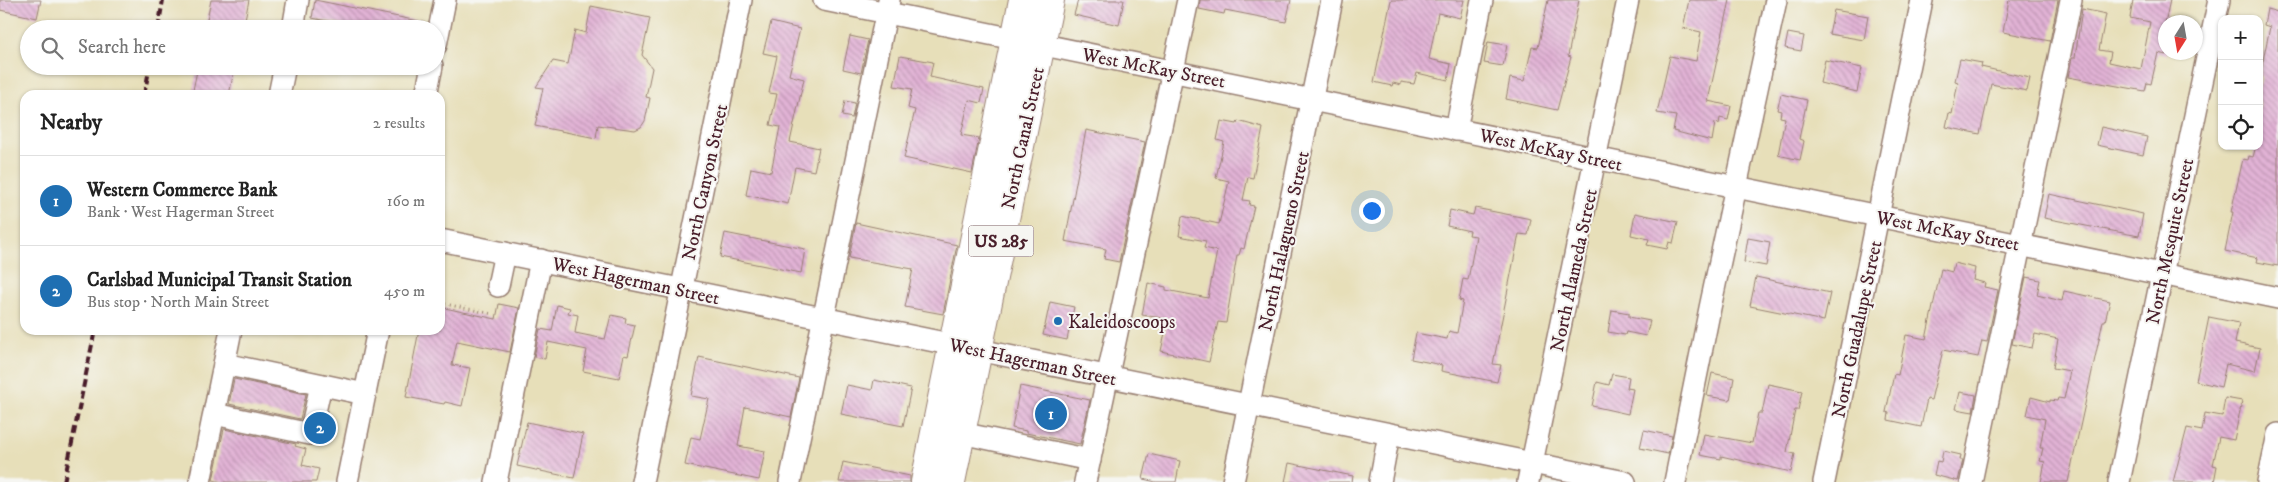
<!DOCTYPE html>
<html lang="en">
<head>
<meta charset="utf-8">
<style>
  :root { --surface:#fff; --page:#f2f2f2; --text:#222; --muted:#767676; --line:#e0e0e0; --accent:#1f6fb2 }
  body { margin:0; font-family:"IM FELL DW Pica",serif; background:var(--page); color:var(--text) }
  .controls { position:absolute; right:15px; top:15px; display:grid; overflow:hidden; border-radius:10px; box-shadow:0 1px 4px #0004 }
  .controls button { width:45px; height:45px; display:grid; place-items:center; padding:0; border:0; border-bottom:1px solid var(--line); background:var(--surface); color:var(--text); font:25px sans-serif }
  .compass { position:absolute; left:2158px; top:15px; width:45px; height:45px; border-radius:50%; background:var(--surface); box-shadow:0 1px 4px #0004; rotate:191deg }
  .you { position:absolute; left:1371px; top:210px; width:18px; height:18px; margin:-12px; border:4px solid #fff; border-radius:50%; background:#1a73e8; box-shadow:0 0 0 8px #1a73e833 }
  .badge { display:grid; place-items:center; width:32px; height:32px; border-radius:50%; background:var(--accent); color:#fff; font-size:16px; font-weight:700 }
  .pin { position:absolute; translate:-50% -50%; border:2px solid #fff; box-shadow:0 1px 5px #0006 }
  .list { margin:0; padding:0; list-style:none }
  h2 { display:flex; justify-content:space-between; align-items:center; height:65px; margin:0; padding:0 20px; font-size:21px }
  h2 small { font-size:16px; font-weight:400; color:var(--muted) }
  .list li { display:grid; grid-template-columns:32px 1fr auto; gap:15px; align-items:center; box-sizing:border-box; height:90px; padding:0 20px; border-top:1px solid var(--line) }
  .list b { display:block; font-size:19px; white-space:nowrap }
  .list p { margin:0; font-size:16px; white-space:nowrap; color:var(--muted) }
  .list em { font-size:16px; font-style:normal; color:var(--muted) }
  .icon { flex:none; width:28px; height:28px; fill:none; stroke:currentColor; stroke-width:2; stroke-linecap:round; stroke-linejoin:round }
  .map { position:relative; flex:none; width:2278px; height:482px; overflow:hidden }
  .search { position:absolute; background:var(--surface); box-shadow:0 1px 4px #0004; left:20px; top:20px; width:425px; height:55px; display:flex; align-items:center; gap:12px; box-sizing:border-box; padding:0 18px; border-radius:28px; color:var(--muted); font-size:19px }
  .panel { position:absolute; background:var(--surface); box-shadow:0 1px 4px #0004; left:20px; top:90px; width:425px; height:245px; border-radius:15px }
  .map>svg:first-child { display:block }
</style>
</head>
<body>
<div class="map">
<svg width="2278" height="482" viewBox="0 0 2278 482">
  <defs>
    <pattern id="building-back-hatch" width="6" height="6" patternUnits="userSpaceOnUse" patternTransform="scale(1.25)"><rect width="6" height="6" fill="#e2b3d6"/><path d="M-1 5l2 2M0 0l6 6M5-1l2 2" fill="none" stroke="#b991ae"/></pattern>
  </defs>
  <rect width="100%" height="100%" fill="#f6f6f2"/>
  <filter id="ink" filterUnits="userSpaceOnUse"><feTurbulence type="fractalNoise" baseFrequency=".02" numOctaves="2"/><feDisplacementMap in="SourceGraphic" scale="10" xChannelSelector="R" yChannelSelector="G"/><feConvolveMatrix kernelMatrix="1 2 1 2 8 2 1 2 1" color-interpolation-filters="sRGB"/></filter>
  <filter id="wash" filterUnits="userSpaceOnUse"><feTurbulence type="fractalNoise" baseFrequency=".0096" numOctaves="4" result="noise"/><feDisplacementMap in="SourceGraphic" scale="20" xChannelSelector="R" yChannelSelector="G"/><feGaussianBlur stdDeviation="1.12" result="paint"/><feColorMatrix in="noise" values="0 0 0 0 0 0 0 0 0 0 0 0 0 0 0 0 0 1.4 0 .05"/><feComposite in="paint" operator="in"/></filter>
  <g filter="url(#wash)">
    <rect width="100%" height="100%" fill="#e7dfb9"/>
    <g id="blocks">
      <g fill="url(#building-back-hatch)">
        <polygon points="0,0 41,0 37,18 0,10"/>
        <polygon points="211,0 249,0 243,29 205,29"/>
        <polygon points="315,0 428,23 426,29 367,29 312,18"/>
        <polygon points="1078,0 1124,0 1119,25 1074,15"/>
        <polygon points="1200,0 1291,0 1286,22 1225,10 1224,14 1199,9"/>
        <polygon points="1391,0 1464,0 1460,18 1438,13 1429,59 1451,64 1448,80 1417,73 1414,84 1401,82 1401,85 1393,83 1392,86 1374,82"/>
        <polygon points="1548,0 1579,0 1568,56 1571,57 1557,110 1506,99 1510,78 1524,81 1532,47 1538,48"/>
        <polygon points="1689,0 1730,0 1708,101 1731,106 1728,120 1720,118 1719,124 1715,123 1712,141 1673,131 1676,116 1657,113 1670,56 1696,61 1701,32 1683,28"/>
        <polygon points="2009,0 2058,0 2050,41 2003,32"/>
        <polygon points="2133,0 2170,0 2163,32 2166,32 2166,55 2158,53 2151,84 2147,83 2145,91 2068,77 2072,58 2075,58 2082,9 2106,14 2099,50 2111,52 2109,62 2141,69 2150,22 2130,18"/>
        <polygon points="591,6 650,18 642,55 652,68 646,97 650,98 645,121 641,127 635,130 598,125 596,138 535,126 543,88 536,87 553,61 568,64 575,30 586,33"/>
        <polygon points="2267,9 2278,12 2278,266 2257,262 2258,258 2225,251 2233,212 2231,212 2243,159 2248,160 2249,156 2253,157 2256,146 2259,146 2259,89 2262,76 2260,75 2270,27 2264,25"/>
        <polygon points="1834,10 1868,16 1864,40 1829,34"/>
        <polygon points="771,22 800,29 789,75 804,79 790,142 819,148 814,171 795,167 788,204 746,195 751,168 771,172 780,127 770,125 777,94 769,93 777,56 763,53"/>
        <polygon points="1788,33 1804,36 1801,51 1785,48"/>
        <polygon points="850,36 868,40 861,73 843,69"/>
        <polygon points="1488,42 1507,45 1503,66 1484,63"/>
        <polygon points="900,56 933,62 930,77 984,89 981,103 969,100 961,135 979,138 972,173 904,158 915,110 908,108 912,89 894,86"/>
        <polygon points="1960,59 1982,63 1981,67 2030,78 2027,91 1991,84 1980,134 1946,127 1949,113 1952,114 1958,82 1955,81"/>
        <polygon points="1825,60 1862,68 1857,92 1820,83"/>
        <polygon points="198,66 235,66 229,95 192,95"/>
        <polygon points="1781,94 1807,100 1799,139 1804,141 1800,160 1778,155 1785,118 1780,117 1781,111 1777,110"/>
        <polygon points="845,101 855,103 852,118 842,116"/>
        <polygon points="1221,121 1237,124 1238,121 1263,128 1253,178 1248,177 1243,200 1250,201 1249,205 1254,206 1244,249 1241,248 1239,255 1237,255 1226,323 1218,322 1209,362 1161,351 1168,319 1142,315 1148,283 1166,287 1166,290 1208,298 1217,251 1204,248 1206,241 1179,236 1182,216 1219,224 1229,181 1216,178 1224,142 1217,140"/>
        <polygon points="2101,127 2147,137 2143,155 2097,145"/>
        <polygon points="1086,130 1145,142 1119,262 1104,259 1106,249 1065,241"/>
        <polygon points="2049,194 2143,214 2139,236 2044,218"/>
        <polygon points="1475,208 1531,219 1528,235 1519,234 1493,364 1501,365 1497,382 1441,371 1442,365 1411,359 1416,333 1447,339 1449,331 1457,333 1463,301 1459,300 1463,279 1468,280 1476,236 1469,235 1470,231 1447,226 1450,210 1473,215"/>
        <polygon points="1635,213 1678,222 1673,243 1669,242 1667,249 1647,245 1649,239 1631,235"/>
        <polygon points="856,223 957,245 943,314 905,307 913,269 849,258"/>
        <polygon points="725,233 805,249 801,273 720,257"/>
        <polygon points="1748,238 1770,242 1766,266 1744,262"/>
        <polygon points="1954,263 1975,268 1973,280 1985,283 1984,287 1998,290 1987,342 1982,341 1978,357 1943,350 1931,400 1927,399 1921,427 1888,420 1889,413 1886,412 1894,374 1898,375 1906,335 1926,339 1941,269 1952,272"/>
        <polygon points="1756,277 1830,293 1824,321 1750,306"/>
        <polygon points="2026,277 2040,280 2037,295 2062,301 2064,291 2110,301 2105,321 2103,321 2068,482 2041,482 2045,462 2040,461 2043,448 2040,448 2045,419 2027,415 2031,397 2050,402 2050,400 2057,401 2058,398 2064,399 2070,371 2053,368 2058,339 2035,334 2032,348 2012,344"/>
        <polygon points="1050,302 1074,307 1067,340 1043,335"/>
        <polygon points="499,304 519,308 510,352 457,341 452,365 470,368 462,406 445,402 444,404 406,397 419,330 440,330 440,307 496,319"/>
        <polygon points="557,305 570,308 568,313 578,315 575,333 605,339 611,315 626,318 625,323 635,325 628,356 624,355 619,378 583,371 587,350 548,342 545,359 534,357 540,329 552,331"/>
        <polygon points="1612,310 1629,313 1629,317 1650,321 1646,336 1626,332 1625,335 1608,332"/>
        <polygon points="2209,317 2239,323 2235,343 2260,348 2255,371 2226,364 2221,387 2196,381"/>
        <polygon points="699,357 799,378 791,417 745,407 738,446 765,451 759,480 685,465 691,437 700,439 709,399 691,396"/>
        <polygon points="1712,373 1734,378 1730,400 1707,396"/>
        <polygon points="1612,374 1629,377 1627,388 1633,389 1628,414 1592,406 1597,382 1609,385"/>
        <polygon points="234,379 306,394 300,419 229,404"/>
        <polygon points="874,380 911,388 903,426 841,414 847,385 872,390"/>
        <polygon points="1768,384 1802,391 1798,410 1795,410 1787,452 1795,454 1791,472 1721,456 1721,459 1700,455 1704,434 1752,443 1758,413 1762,413"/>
        <polygon points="1020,386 1090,400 1080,444 1026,433 1026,431 1012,428"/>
        <polygon points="1960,392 1976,395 1973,412 1956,409"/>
        <polygon points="2225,398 2242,401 2234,440 2219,437 2213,465 2217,466 2214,482 2173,482 2187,428 2202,431 2205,413 2222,416"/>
        <polygon points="527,422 583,434 574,478 517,466"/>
        <polygon points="224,429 296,444 295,446 306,449 302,465 319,469 316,482 222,482 213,480"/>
        <polygon points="1644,430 1672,436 1668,454 1640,448"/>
        <polygon points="1943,451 1961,455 1960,460 1963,460 1958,481 1934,475 1937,461 1941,462"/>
        <polygon points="1149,454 1180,461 1176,482 1156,482 1143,479"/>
        <polygon points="843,462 910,476 910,482 839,482"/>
        <polygon points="1289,463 1353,476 1352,482 1285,482"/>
      </g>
    </g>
  </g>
  <g filter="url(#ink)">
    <use href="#blocks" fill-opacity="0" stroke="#987f72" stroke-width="1"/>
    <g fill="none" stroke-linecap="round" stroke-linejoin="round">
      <g stroke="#987f72" stroke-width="24">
        <g id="minor">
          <polyline points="824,0 2278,298"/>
          <polyline points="293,29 298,0"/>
          <polyline points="436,45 445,0"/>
          <polyline points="279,95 285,66"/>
          <polyline points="426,95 432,66"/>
          <polyline points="1456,130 1482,0"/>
          <polyline points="440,240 1625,482"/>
          <polyline points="498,286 505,253"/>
          <polyline points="224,364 365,394"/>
          <polyline points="214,414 310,434 321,385"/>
          <polyline points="961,433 1090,460"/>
          <polyline points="200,482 231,330"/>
          <polyline points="347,482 378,330"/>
          <polyline points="496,482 541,260"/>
          <polyline points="642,482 741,0"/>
          <polyline points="790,482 889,0"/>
          <polyline points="1085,482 1188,0"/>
          <polyline points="1233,482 1332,0"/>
          <polyline points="1380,482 1389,434"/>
          <polyline points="1528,482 1628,0"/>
          <polyline points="1675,482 1710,308 1776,0"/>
          <polyline points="1824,482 1922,0"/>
          <polyline points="1971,482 2071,0"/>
          <polyline points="2119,482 2219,0"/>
          <polyline points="2268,482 2278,434"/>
        </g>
      </g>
      <g stroke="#987f72" stroke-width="30">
        <g id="highway">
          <polyline points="925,482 1023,0"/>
          <polyline points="951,482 1050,0"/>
        </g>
      </g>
      <polyline stroke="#987f72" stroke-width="3" stroke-dasharray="1 4" stroke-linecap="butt" points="440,303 493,314"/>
      <use href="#minor" stroke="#fff" stroke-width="21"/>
      <use href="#highway" stroke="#fff" stroke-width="28"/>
      <g stroke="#4a1f2b" stroke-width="4" stroke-dasharray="8 4" stroke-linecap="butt">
        <polyline points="158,29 163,0"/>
        <polyline points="144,95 150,66"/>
        <polyline points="64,482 95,330"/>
      </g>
    </g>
  </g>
  <circle fill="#1f6fb2" stroke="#f6f6f2" stroke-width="2" cx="1058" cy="321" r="5"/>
  <g text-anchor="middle" stroke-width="4" stroke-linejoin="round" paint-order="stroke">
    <rect fill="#f6f6f2" stroke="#7e6067" stroke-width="1" x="968.5" y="225.5" width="65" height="31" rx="4"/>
    <g font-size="18" font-weight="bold" fill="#4a1f2b">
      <text x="1001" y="247">US 285</text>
    </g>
    <g font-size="19" fill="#4a1f2b" stroke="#f6f6f2">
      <text transform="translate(1154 67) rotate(11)" y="7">West McKay Street</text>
      <text transform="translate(1022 138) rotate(-78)" y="7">North Canal Street</text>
      <text transform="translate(1551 149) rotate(12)" y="7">West McKay Street</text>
      <text transform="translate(704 182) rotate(-78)" y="7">North Canyon Street</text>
      <text transform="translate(1948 230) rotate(11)" y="7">West McKay Street</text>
      <text transform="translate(1283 241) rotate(-78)" y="7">North Halagueno Street</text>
      <text transform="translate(2169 241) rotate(-78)" y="7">North Mesquite Street</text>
      <text transform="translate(1573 270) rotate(-78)" y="7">North Alameda Street</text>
      <text transform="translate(636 280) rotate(12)" y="7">West Hagerman Street</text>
      <text transform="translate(1856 329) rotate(-78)" y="7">North Guadalupe Street</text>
      <text transform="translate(1033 361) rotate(12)" y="7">West Hagerman Street</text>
    </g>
    <g font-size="19" fill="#4a1f2b" stroke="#f6f6f2" text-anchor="start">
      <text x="1068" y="328">Kaleidoscoops</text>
    </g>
  </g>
</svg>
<div class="controls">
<button>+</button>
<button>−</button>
<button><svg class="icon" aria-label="locate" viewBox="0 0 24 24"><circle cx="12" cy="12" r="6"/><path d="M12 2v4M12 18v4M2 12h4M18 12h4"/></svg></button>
</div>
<svg class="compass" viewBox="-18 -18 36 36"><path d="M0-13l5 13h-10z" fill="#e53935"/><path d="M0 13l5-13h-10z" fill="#767676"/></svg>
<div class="you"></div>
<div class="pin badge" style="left:1051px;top:414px">1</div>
<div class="pin badge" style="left:320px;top:428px">2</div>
<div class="search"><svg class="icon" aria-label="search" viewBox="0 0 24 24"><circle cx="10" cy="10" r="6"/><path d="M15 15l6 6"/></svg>Search here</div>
<section class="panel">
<h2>Nearby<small>2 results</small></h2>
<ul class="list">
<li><span class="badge">1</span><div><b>Western Commerce Bank</b><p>Bank · West Hagerman Street</p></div><em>160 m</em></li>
<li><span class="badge">2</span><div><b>Carlsbad Municipal Transit Station</b><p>Bus stop · North Main Street</p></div><em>450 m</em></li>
</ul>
</section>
</div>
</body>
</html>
